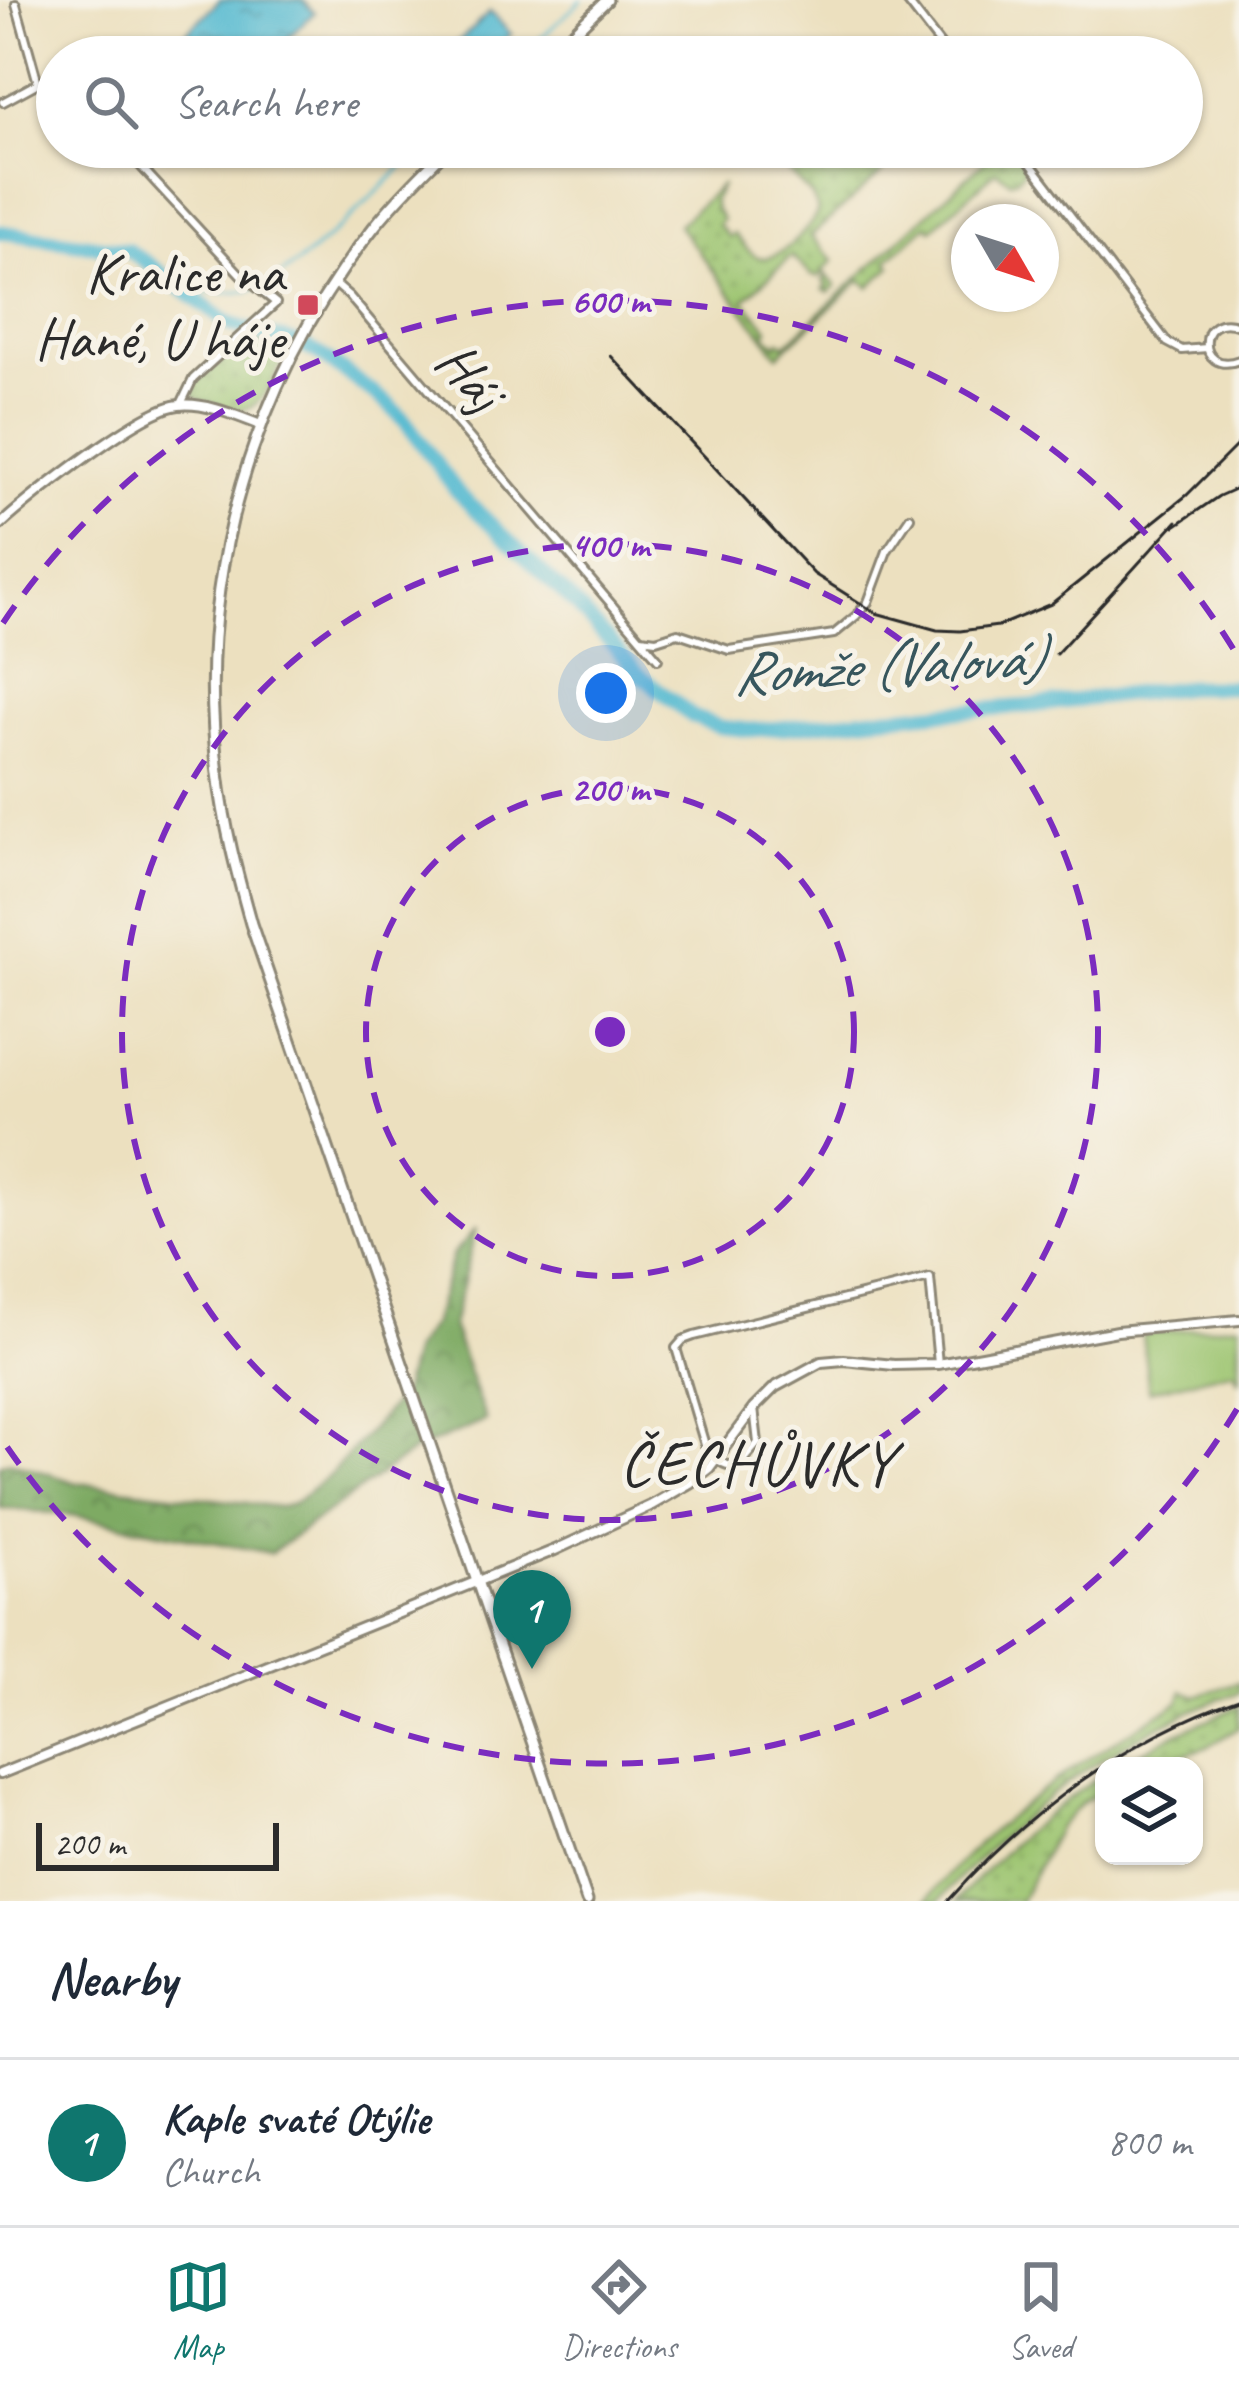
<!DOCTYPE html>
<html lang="en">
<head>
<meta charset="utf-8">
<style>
  :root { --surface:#fff; --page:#f6f6f7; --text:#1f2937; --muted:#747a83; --line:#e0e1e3; --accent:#0f766e }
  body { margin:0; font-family:Caveat,sans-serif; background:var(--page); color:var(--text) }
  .controls { position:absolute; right:36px; bottom:36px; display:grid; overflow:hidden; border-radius:24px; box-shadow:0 3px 9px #0004 }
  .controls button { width:108px; height:108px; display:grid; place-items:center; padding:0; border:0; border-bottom:3px solid var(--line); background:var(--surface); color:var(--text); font:60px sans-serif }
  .compass { position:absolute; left:951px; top:204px; width:108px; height:108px; border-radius:50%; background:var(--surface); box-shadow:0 3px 9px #0004; rotate:129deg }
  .scale { position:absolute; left:36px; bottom:30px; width:243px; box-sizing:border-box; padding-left:12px; border:6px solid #2b2b2b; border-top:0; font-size:33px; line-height:42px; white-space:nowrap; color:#2b2b2b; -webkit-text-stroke:9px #f7f3e8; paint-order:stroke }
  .you { position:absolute; left:606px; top:693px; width:42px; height:42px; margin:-30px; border:9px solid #fff; border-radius:50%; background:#1a73e8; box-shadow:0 0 0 18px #1a73e833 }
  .badge { display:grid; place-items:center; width:78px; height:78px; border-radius:50%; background:var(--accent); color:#fff; font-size:39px; font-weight:700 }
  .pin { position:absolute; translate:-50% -99px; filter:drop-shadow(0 3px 6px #0008) }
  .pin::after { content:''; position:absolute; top:63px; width:42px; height:36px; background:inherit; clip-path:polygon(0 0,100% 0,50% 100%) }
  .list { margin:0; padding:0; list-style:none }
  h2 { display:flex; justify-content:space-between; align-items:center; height:156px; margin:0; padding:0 48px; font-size:51px }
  h2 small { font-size:39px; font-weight:400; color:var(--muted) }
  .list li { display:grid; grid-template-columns:78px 1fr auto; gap:36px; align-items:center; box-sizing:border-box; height:168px; padding:0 48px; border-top:3px solid var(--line) }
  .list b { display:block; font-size:45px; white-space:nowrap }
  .list p { margin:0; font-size:39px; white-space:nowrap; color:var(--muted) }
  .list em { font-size:39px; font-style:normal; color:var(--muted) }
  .icon { flex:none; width:66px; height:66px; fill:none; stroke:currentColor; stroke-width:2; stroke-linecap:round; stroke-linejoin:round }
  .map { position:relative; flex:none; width:1239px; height:1901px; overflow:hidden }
  .search { position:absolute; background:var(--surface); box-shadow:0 3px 9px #0004; left:36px; right:36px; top:36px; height:132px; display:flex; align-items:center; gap:30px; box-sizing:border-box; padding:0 42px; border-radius:66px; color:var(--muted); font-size:45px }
  .sheet { height:324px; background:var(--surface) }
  nav { display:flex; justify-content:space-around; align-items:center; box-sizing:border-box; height:168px; border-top:3px solid var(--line); background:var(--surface); font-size:33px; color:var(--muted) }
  nav a { display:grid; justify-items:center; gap:6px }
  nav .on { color:var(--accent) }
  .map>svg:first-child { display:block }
</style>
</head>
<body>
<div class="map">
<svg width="1239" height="1901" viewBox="0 0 1239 1901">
  <defs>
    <pattern id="grass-dots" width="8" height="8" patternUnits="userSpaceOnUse" patternTransform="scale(3)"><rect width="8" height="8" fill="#9dc571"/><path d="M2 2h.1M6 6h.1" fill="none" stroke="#87a962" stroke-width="1.8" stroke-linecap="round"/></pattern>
    <pattern id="forest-crowns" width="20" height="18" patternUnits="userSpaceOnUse" patternTransform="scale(3)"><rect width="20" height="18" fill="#7eaa63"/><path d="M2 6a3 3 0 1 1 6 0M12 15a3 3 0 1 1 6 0" fill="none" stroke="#678b52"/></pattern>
    <pattern id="water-ripples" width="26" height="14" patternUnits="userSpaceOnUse" patternTransform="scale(3)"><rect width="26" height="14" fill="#52b9d0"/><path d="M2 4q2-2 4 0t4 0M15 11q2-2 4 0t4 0" fill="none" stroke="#4497a9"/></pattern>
  </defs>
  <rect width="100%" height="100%" fill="#f7f3e8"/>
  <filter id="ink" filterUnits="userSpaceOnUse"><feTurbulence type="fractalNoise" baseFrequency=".00833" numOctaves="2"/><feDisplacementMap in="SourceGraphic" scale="24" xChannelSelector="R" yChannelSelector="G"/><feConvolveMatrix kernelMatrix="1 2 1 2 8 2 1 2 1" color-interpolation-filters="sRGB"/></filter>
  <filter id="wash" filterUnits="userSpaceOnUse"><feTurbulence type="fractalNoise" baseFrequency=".004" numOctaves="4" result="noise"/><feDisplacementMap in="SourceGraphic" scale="48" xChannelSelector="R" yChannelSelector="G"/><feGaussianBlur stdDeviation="2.7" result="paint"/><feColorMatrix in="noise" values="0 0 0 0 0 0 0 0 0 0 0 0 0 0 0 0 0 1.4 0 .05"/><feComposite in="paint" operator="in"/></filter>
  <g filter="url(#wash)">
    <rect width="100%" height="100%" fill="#ece0bf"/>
    <g fill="url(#grass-dots)" stroke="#64784e" stroke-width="3">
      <path d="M776,147H869L882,152L895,147H910L811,236L833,261L823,271L836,286L829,292L824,289L827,286L823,281L826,277L822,273L818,277L811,275L792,256L744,300L768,328L766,334L777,345L780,341L785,345L989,157L992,158L1000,147H1013L1024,161L1025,168L1019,177L1011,181L996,171L932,229L927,225L888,260L892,266L869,287L861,280L778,355L678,225L722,184L713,201L716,211L722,219L718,225L729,237L734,234C740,240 748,252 756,256C775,267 813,227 818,210L812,196L774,157L772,151Z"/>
      <path d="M245,340L287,351C262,404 256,427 193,396V385Z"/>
      <path d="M1239,1682V1692C1121,1733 1021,1808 939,1901H926C994,1815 1086,1757 1179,1702L1183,1691L1196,1696Z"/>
      <polygon points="1239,1706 1239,1728 1207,1747 1147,1766 1116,1766 1170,1736"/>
      <path d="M1104,1774V1789L1083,1802L1058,1827L1020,1901H957C1000,1852 1049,1809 1104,1774Z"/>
    </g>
    <polygon fill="url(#forest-crowns)" stroke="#546a47" stroke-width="3" points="476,1229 452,1326 486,1421 415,1450 271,1553 71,1515 0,1508 0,1465 10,1461 77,1483 280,1507 293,1504 330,1475 401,1395 413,1350 433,1322 453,1254"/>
    <polygon fill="#9dc571" stroke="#64784e" stroke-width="3" points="1239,1324 1239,1382 1234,1370 1149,1391 1142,1334"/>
    <g fill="url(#water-ripples)" stroke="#3e727e" stroke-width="3">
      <polygon points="220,0 302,0 314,13 268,57 161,57"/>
      <polygon points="490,12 511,34 486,57 452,57 447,52"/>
    </g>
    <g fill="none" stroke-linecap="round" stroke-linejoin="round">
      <g stroke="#52b9d0" stroke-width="3">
        <polyline points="520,57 582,0"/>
        <path d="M182,290C203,291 227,295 248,291C290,284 388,180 423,147"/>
      </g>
      <polyline stroke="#52b9d0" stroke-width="15" points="0,232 127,250 148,263 229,324 302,345 321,355 387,403 405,421 459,494 575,604 639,674 693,717 720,727 750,730 780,728 874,717 1029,706 1188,687 1239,687"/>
    </g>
  </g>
  <g filter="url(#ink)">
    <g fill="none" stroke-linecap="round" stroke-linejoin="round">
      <g stroke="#8c8675" stroke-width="12">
        <g id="minor">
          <polyline points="906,0 950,57"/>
          <polyline points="16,4 38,83 57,99"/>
          <polyline points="3,102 38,83"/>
          <polyline points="123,147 241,275 276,303 193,379 181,404"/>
          <polyline points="1018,147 1167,342 1182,350 1207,348"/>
          <polyline points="334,283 349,296 658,659"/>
          <path d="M1239,326C1196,309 1196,377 1239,360"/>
          <polyline points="641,638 656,640 678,633 729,650 834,634 856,616 868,602 887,551 910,517"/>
          <path d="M754,1408L758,1443L739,1465C725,1469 712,1457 705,1445L676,1348L683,1340L694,1336L930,1278L938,1364"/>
        </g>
      </g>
      <g stroke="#8c8675" stroke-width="14">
        <g id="tertiary">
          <path d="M0,525C30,498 143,408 179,405C205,402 237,416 261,425"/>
          <polyline points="0,1774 555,1550 650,1506 690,1483 709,1468 754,1408 775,1387 821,1362 844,1360 894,1365 938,1364 1117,1331 1239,1320"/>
        </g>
      </g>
      <g stroke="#8c8675" stroke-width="15">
        <g id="secondary">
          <polyline points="548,57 607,0"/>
          <path d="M449,147C423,173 397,198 374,227C254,379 193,579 218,773C224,825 237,874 251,924L587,1901"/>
        </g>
      </g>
      <use href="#minor" stroke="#fff" stroke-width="6"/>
      <use href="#tertiary" stroke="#fff" stroke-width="8"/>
      <use href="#secondary" stroke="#fff" stroke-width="9"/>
      <g stroke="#2b2b2b" stroke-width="3">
        <polyline points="611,356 814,574 876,613 937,630 960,631 998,626 1051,604 1187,495 1239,443"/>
        <polyline points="1175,526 1219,496 1239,487"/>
        <polyline points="1056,654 1177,521"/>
        <path d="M948,1901C1027,1812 1126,1738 1239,1699"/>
      </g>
    </g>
  </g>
  <g fill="none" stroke="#7b2cbf" stroke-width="6" stroke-dasharray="21 15">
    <circle cx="610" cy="1032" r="244"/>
    <circle cx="610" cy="1032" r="488"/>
    <path d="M1237 1409A732 732 0 0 1 3 1441M3 623A732 732 0 0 1 1237 655"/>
  </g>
  <rect fill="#d1495b" stroke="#f7f3e8" stroke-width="4.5" x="296" y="293" width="24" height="24" rx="6"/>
  <g text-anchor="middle" stroke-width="10" stroke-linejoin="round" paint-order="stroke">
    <g font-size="57" fill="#2b2b2b" stroke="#f7f3e8" text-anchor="end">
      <text x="284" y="292">Kralice na<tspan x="284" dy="66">Hané, U háje</tspan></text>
    </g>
    <g font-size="57" fill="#2b2b2b" stroke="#f7f3e8">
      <text transform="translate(471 375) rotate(49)" y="20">Háj</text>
    </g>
    <g font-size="60" font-style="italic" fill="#37565d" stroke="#f7f3e8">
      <text transform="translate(887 664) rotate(-3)" y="21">Romže (Valová)</text>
    </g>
    <g font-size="63" letter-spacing="3" fill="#2b2b2b" stroke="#f7f3e8">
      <text x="758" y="1484">ČECHŮVKY</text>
    </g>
  </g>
  <circle cx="610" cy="1032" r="18" fill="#7b2cbf" stroke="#f7f3e8" stroke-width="6"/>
  <g font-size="36" text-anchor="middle" font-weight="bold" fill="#7b2cbf" stroke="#f7f3e8" stroke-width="10" stroke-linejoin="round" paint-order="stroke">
    <text x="610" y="313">600 m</text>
    <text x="610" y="557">400 m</text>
    <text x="610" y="801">200 m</text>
  </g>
</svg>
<div class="controls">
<button><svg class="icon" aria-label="layers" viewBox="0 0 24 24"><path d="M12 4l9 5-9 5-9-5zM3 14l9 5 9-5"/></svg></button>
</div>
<svg class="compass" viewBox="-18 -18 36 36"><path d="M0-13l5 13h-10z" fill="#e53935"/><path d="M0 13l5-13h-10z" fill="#747a83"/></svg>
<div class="scale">200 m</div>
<div class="you"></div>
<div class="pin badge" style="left:532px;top:1669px">1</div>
<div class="search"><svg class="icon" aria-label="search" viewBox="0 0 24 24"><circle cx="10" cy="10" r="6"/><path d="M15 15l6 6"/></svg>Search here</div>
</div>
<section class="sheet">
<h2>Nearby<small></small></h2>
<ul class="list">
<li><span class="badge">1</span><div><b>Kaple svaté Otýlie</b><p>Church</p></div><em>800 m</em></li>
</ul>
</section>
<nav>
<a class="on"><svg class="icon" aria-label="map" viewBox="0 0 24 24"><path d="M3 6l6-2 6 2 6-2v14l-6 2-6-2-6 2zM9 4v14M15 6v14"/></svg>Map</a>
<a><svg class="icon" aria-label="directions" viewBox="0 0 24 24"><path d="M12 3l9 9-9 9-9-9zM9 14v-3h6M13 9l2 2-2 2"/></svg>Directions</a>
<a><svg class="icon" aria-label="saved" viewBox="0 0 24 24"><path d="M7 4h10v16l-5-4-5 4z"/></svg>Saved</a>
</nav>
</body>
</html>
